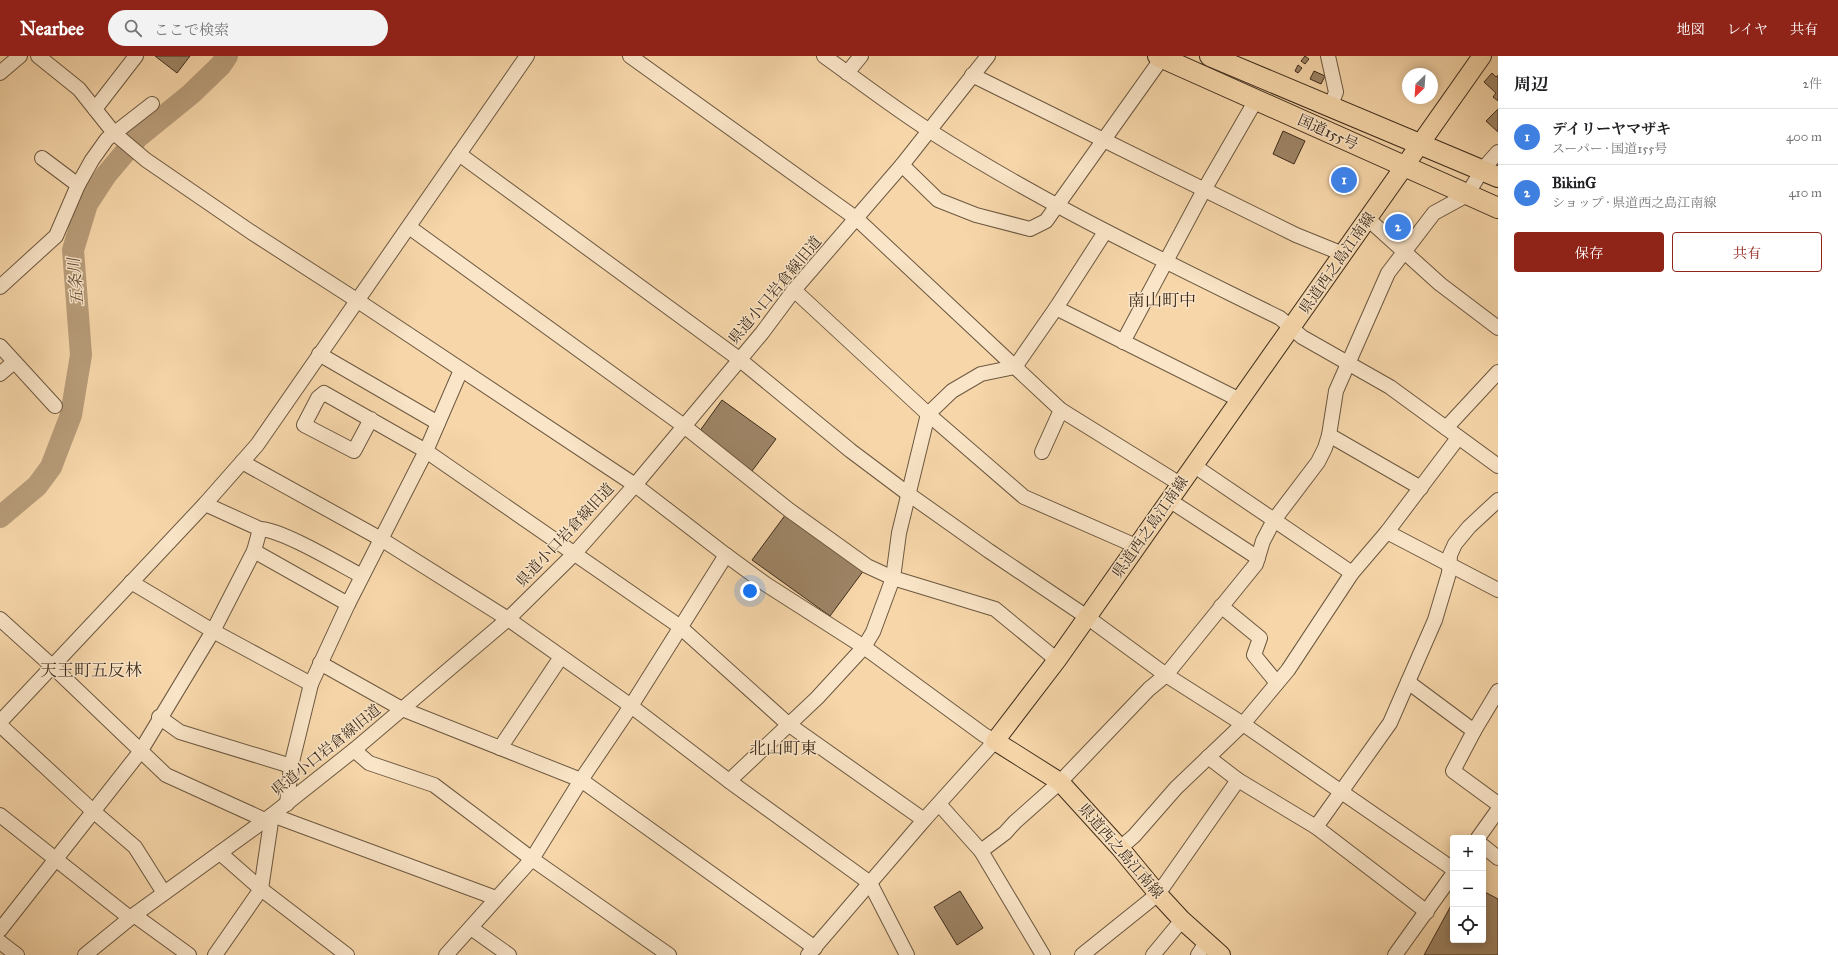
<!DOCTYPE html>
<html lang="ja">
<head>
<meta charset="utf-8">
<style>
  :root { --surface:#fff; --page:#f2f2f2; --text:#202124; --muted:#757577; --line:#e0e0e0; --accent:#8f2418 }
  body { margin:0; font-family:"IM FELL Great Primer","Noto Serif JP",serif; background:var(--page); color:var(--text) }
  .controls { position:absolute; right:12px; bottom:12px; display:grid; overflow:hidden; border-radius:4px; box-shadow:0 2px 10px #0003 }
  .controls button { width:36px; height:36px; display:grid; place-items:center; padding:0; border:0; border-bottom:1px solid var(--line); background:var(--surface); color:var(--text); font:20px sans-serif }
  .compass { position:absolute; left:1402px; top:12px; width:36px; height:36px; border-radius:50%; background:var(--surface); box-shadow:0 2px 10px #0003; rotate:205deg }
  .you { position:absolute; left:750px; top:535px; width:14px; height:14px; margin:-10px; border:3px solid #fff; border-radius:50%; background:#1a73e8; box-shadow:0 0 0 6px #1a73e833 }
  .badge { display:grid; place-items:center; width:26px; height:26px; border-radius:50%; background:var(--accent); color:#fff; font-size:13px; font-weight:700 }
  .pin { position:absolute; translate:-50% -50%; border:2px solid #fff; box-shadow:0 1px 4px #0006 }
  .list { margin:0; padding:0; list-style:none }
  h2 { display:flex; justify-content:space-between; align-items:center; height:52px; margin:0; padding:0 16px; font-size:17px }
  h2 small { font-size:13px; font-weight:400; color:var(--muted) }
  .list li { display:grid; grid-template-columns:26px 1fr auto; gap:12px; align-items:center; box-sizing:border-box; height:56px; padding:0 16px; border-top:1px solid var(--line) }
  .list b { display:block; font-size:15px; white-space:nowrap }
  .list p { margin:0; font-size:13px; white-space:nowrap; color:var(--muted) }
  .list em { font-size:13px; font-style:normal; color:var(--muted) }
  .actions { display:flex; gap:8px; padding:12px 16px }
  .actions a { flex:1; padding:9px 0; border:1px solid var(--accent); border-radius:4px; text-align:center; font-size:14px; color:var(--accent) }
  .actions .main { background:var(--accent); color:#fff }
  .icon { flex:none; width:22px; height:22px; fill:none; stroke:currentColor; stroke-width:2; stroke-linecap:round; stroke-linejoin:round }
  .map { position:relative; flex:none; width:1498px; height:899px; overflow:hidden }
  header { display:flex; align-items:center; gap:24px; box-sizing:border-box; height:56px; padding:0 20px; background:var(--accent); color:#fff }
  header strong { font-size:19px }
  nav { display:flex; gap:22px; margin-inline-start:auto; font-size:14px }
  .search { width:280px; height:36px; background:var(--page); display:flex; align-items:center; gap:10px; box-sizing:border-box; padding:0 14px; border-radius:22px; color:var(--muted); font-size:15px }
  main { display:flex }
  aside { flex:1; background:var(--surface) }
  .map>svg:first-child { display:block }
</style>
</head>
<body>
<header>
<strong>Nearbee</strong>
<div class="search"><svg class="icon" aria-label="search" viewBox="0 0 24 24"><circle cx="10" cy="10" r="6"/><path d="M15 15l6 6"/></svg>ここで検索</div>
<nav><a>地図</a><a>レイヤ</a><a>共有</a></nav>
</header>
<main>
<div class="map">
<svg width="1498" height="899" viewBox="0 0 1498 899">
  <rect width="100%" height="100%" fill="#f7d7aa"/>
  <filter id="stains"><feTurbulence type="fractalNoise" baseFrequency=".005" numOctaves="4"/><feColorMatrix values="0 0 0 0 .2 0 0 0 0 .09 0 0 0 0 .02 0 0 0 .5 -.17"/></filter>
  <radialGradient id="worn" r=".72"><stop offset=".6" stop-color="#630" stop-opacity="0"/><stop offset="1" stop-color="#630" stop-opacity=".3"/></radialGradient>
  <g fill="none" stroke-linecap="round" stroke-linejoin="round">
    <polyline stroke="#b89d7a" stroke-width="22" points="0,461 37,430 51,411 71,359 81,299 73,194 87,148 106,119 138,81 191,38 221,9 227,0"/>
  </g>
  <g fill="#9e8566" stroke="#3e2d1d">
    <polygon points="155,0 190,0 177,17"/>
    <polygon points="1305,0 1309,3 1305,8 1301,5"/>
    <polygon points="1298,9 1302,12 1298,17 1295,15"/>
    <polygon points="1314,15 1325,20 1321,28 1310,23"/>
    <polygon points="1492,17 1496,21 1498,19 1498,45 1493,41 1496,37 1484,26"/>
    <polygon points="1498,53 1498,76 1486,65"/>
    <polygon points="1283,75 1305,85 1294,108 1273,98"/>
    <polygon points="1393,159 1411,173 1404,183 1385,169"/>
    <polygon points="722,344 776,383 752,415 699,376"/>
    <polygon points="789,454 867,510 830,560 752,504"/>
    <polygon points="960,835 983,872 957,889 934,851"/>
    <polygon points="1483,835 1498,843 1498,899 1424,899 1453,846 1453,884 1483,884"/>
  </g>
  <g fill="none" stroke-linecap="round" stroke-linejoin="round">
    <g stroke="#6c5840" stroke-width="16">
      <g id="minor">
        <polyline points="38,0 79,33 114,77 146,104 251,176 358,245 635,429 726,499 767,529 864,591 984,679 995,685 924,764 808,899"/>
        <polyline points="630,0 857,163 1061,354 1180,428"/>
        <path d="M824,0C859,25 894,52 930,75C1042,147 1161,203 1280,262L1302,281L1390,331L1498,410"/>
        <polyline points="1328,0 1336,36 1330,52"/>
        <polyline points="0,17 20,0"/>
        <polyline points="847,17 861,0"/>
        <polyline points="972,19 1296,179 1343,198"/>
        <polyline points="95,53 136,0"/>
        <polyline points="459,98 739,303 851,395 907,437 989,495 1087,561 1166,619 1243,668 1453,813"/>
        <polyline points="42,102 78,129"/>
        <polyline points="902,109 938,144 976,159 1030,173 1046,165 1162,2"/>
        <polyline points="1368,163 1440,228 1498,272"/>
        <polyline points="409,171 684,370 789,454 867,510 893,522 995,553 1057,604"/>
        <polyline points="0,231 56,180 78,129 92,104 107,83 152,48"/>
        <polyline points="794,234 928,358 1024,441 1136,490"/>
        <polyline points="1056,252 1240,344"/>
        <polyline points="1123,286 1204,134 1256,44"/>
        <polyline points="0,290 55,350"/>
        <polyline points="319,298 438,367"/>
        <polyline points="0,318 14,306"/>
        <polyline points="371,363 354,395 304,369 318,342 324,337 426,395 679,570 788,668 924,764"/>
        <polyline points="1446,372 1498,316"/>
        <polyline points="1329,379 1421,432"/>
        <polyline points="1042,396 1061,354"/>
        <polyline points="242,406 381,483 508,563 631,650 729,725 870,827 907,899"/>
        <polyline points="1193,409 1352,517"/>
        <polyline points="1169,444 1258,502"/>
        <path d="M205,448L260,473C283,474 339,508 362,520"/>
        <polyline points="1387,476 1498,534"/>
        <polyline points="254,495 348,548"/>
        <polyline points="131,526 213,575 311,628"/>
        <polyline points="1221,550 1260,582 1254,599 1277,627"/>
        <polyline points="0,563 52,610 166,719 265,764"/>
        <polyline points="320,607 402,653 581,724 815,892"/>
        <polyline points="1408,626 1474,675"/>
        <polyline points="1498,635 1474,675 1453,715 1498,748"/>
        <polyline points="159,661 180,676 291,710"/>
        <polyline points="0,666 205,448 257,389 527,0"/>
        <polyline points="0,669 93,755 135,791 164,837"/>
        <polyline points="500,692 561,601"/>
        <polyline points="354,694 369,707 434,729 532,803 669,899"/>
        <polyline points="1208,701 1238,724 1316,771 1427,856"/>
        <polyline points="729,725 817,642 864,591 873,576 893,522 899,477 928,358 952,335 981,318 1015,311 1056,252 1105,176"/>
        <polyline points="287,748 291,710 311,628 348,548 426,395 461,314"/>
        <polyline points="939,748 981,795 1043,899"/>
        <polyline points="0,759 130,862"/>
        <polyline points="1316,771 1390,667 1435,564 1449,517 1450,499 1455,488 1469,471 1498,444"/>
        <polyline points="1478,782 1498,754"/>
        <polyline points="1483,790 1498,802"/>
        <polyline points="1120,792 1134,780 1176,732 1243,668 1288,614 1352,517 1387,476 1458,382"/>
        <polyline points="981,795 1005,777 1015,766 1060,726 1149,633 1166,619 1256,508 1263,485 1274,464 1318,406 1325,392 1329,379 1336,335 1388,217 1434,157 1467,139 1482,114 1498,96"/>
        <polyline points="220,797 261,833 347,899"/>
        <polyline points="134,859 189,899"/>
        <polyline points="471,872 509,899"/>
        <polyline points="0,874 140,696 213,575 254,495 260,473"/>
        <polyline points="0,886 17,899"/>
        <polyline points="85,899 134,859 272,759 354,694 508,563 574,498 635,429 762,277 794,234 902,109 988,0"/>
        <polyline points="215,899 261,833 272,759 496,842"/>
        <polyline points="446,899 532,803 581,724 631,650 726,499"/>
        <polyline points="1082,899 1158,838 1238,724"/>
        <polyline points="1153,899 1182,864"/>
        <polyline points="1198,899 1206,887"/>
        <polyline points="1395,899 1453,818"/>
      </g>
    </g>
    <g stroke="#3e2d1d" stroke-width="20">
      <polyline id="major" points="1221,899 1182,864 1158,838 1120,792 1060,726 995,685 1057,604 1482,0"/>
    </g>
    <g stroke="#3e2d1d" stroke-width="22">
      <g id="highway">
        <polyline points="1158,0 1498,152"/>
        <polyline points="1210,0 1498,121"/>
      </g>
    </g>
    <use href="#minor" stroke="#fae5c8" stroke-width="14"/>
    <use href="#major" stroke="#f7d7aa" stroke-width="18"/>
    <use href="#highway" stroke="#f7d7aa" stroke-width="20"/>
  </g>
  <g text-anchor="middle" stroke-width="3" stroke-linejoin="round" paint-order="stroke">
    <g font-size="15" fill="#3e2d1d" stroke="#fae5c8">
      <text transform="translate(1328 76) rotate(24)" y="5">国道155号</text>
      <text transform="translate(1337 207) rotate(-55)" y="5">県道西之島江南線</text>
      <text transform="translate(775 234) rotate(-50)" y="5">県道小口岩倉線旧道</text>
      <text transform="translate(1150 471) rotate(-55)" y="5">県道西之島江南線</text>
      <text transform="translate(565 479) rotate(-47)" y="5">県道小口岩倉線旧道</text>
      <text transform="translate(326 694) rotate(-39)" y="5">県道小口岩倉線旧道</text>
      <text transform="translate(1121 795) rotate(49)" y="5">県道西之島江南線</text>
    </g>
    <g font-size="16" font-style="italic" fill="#5c4934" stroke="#fae5c8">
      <text transform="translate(75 226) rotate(-95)" y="6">五条川</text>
    </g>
    <g font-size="17" fill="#3e2d1d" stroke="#fae5c8">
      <text x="1162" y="250">南山町中</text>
      <text x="91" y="620">天王町五反林</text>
      <text x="783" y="698">北山町東</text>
    </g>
  </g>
  <rect width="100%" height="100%" filter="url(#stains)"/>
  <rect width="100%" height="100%" fill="url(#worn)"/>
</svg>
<div class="controls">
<button>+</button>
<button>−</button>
<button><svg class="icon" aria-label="locate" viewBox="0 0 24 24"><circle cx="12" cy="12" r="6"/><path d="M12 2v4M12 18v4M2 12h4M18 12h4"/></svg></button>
</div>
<svg class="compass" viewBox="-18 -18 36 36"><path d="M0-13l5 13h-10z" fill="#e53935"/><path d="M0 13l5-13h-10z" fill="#757577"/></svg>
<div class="you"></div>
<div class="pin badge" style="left:1344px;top:124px;background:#3f7fe0">1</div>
<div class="pin badge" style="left:1398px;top:171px;background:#3f7fe0">2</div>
</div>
<aside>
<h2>周辺<small>2件</small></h2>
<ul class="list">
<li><span class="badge" style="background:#3f7fe0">1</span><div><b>デイリーヤマザキ</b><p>スーパー · 国道155号</p></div><em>400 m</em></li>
<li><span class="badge" style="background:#3f7fe0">2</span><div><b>BikinG</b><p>ショップ · 県道西之島江南線</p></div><em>410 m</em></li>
</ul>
<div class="actions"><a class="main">保存</a><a>共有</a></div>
</aside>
</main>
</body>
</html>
